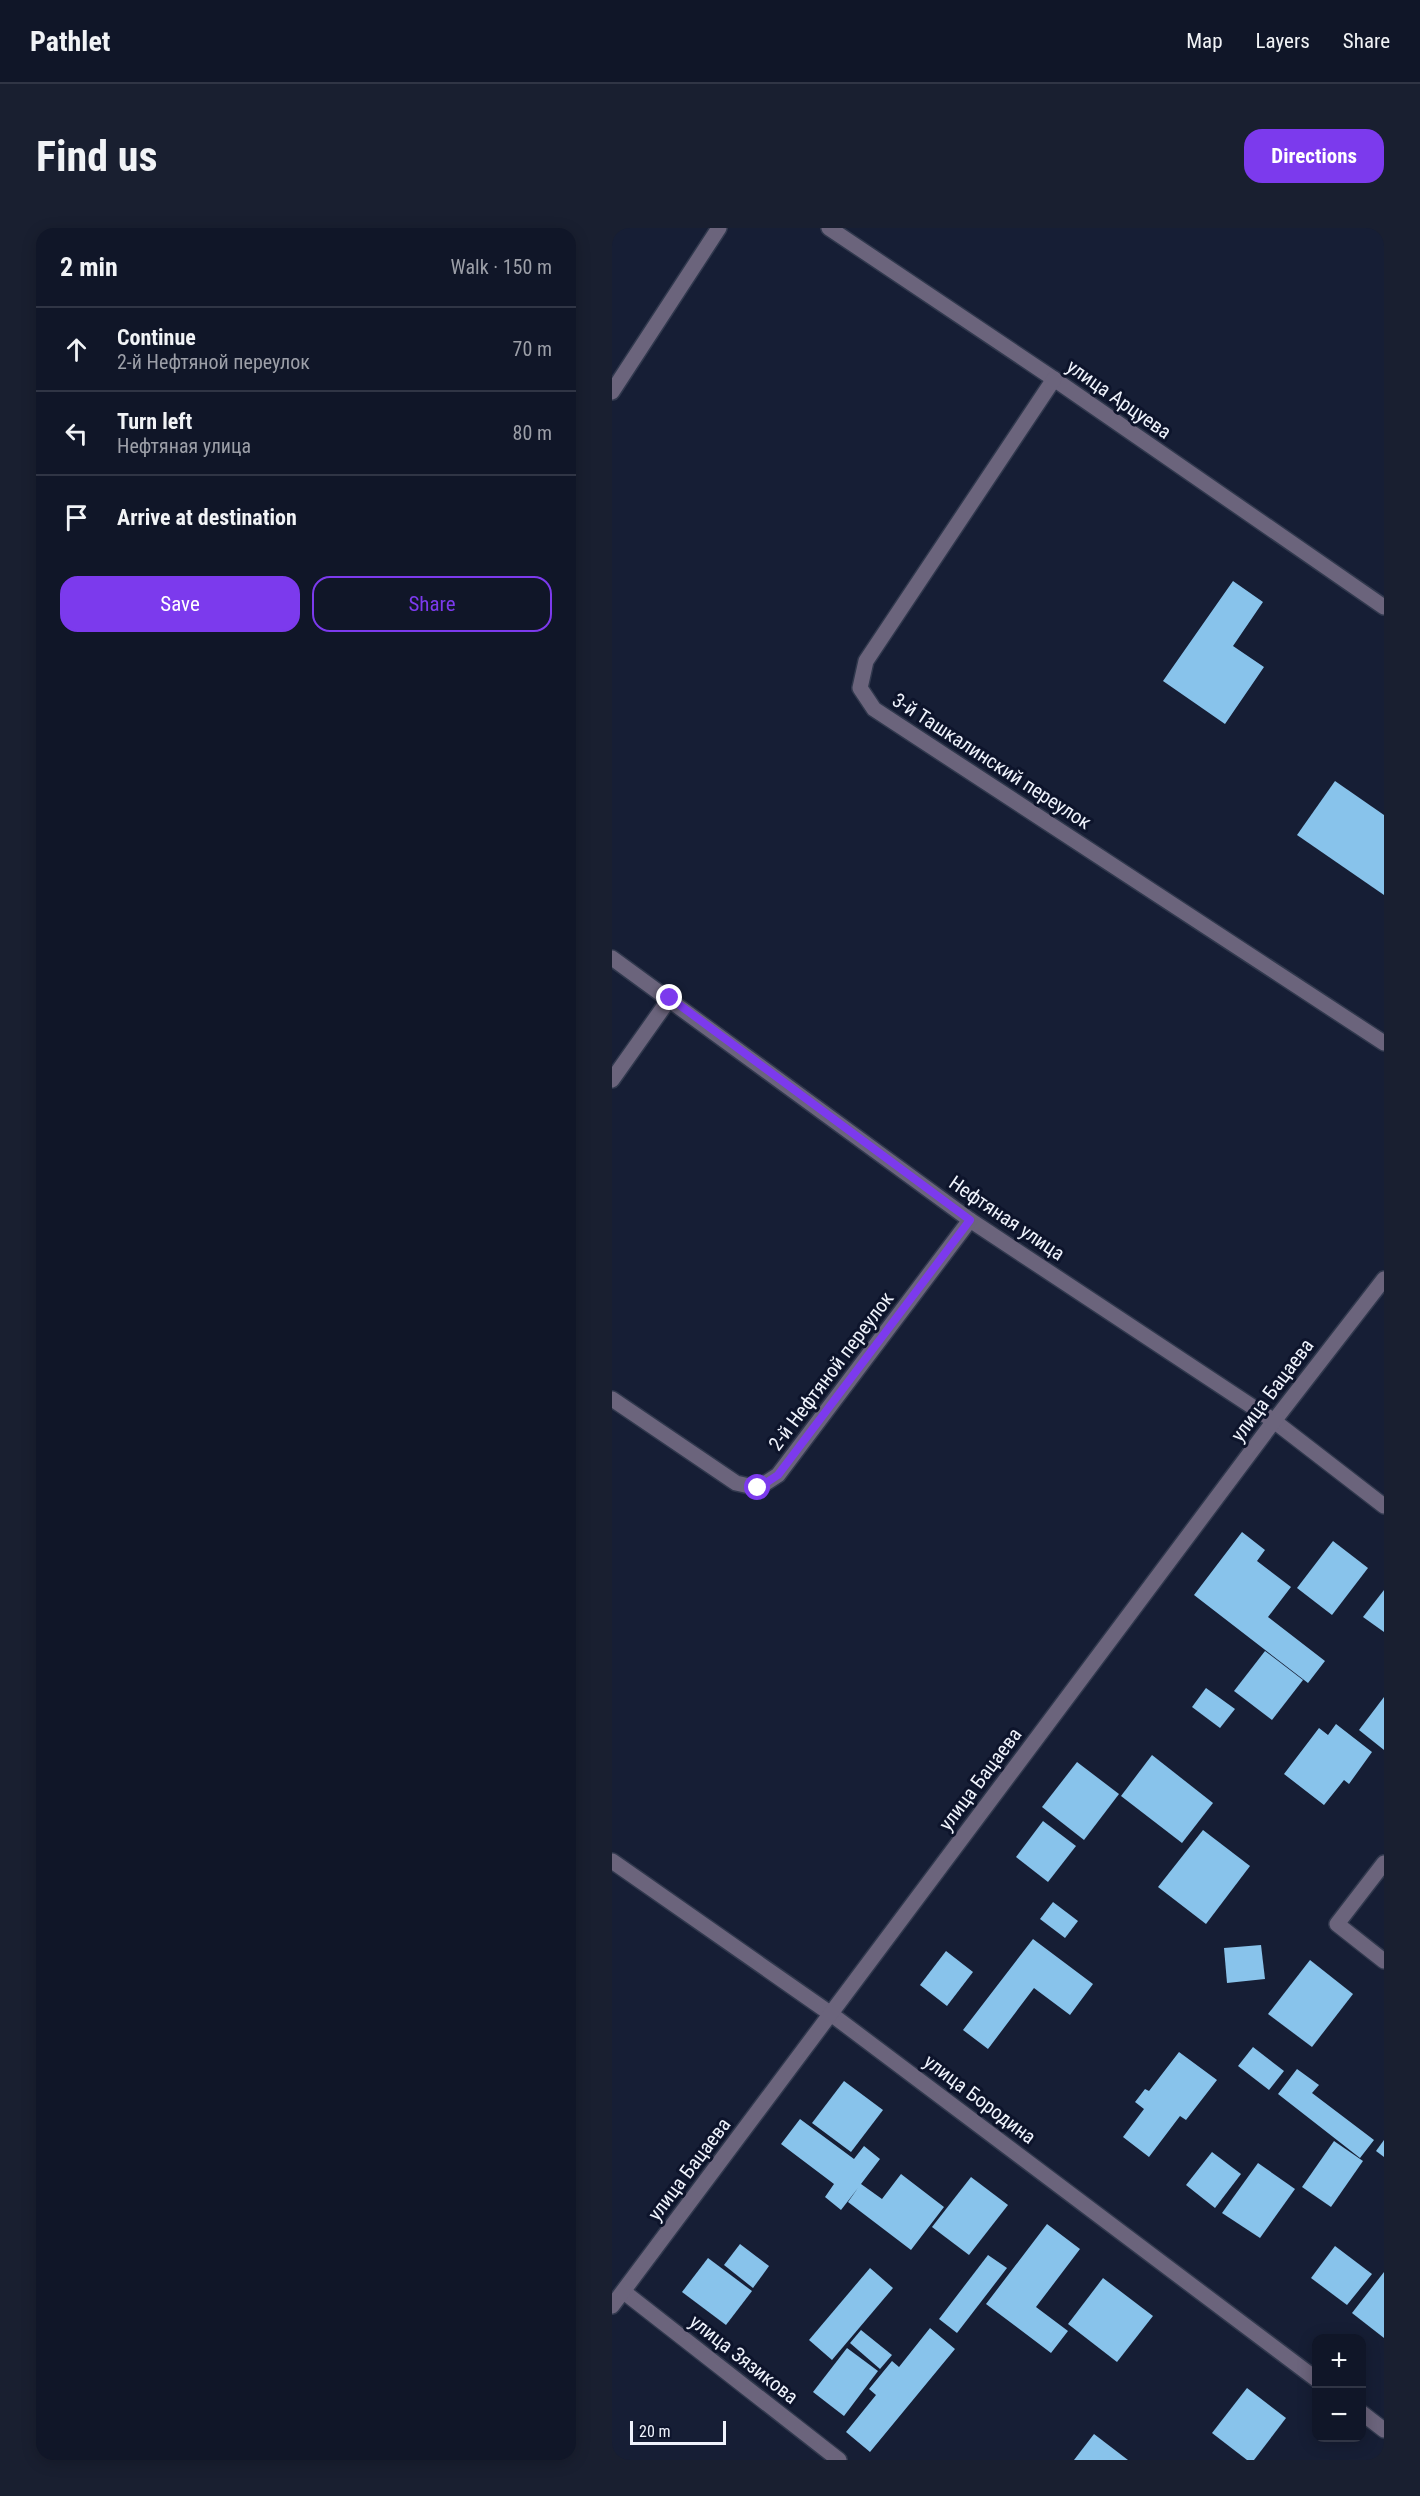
<!DOCTYPE html>
<html lang="en">
<head>
<meta charset="utf-8">
<style>
  :root { --surface:#101628; --page:#191f30; --text:#f1f3f6; --muted:#9c9fa8; --line:#303545; --accent:#7c3aed }
  body { margin:0; font-family:"Roboto Condensed",sans-serif; background:var(--page); color:var(--text) }
  .controls { position:absolute; right:18px; bottom:18px; display:grid; overflow:hidden; border-radius:12px; box-shadow:0 3px 15px #0003 }
  .controls button { width:54px; height:54px; display:grid; place-items:center; padding:0; border:0; border-bottom:2px solid var(--line); background:var(--surface); color:var(--text); font:30px sans-serif }
  .scale { position:absolute; left:18px; bottom:15px; width:96px; box-sizing:border-box; padding-left:6px; border:3px solid #eff3fc; border-top:0; font-size:16px; line-height:21px; white-space:nowrap; color:#eff3fc; -webkit-text-stroke:4px #0d142b; paint-order:stroke }
  .stop { position:absolute; width:18px; height:18px; margin:-14px; border:4px solid #7c3aed; border-radius:50%; background:#fff }
  .stop.end { background:#7c3aed; border-color:#fff; box-shadow:0 2px 6px #0008 }
  .list { margin:0; padding:0; list-style:none }
  h2 { display:flex; justify-content:space-between; align-items:center; height:78px; margin:0; padding:0 24px; font-size:26px }
  h2 small { font-size:20px; font-weight:400; color:var(--muted) }
  .list li { display:grid; grid-template-columns:39px 1fr auto; gap:18px; align-items:center; box-sizing:border-box; height:84px; padding:0 24px; border-top:2px solid var(--line) }
  .list b { display:block; font-size:22px; white-space:nowrap }
  .list p { margin:0; font-size:20px; white-space:nowrap; color:var(--muted) }
  .list em { font-size:20px; font-style:normal; color:var(--muted) }
  .actions { display:flex; gap:12px; padding:18px 24px }
  .actions a { flex:1; padding:14px 0; border:2px solid var(--accent); border-radius:18px; text-align:center; font-size:21px; color:var(--accent) }
  .actions .main { background:var(--accent); color:#fff }
  .icon { flex:none; width:33px; height:33px; fill:none; stroke:currentColor; stroke-width:2; stroke-linecap:round; stroke-linejoin:round }
  .map { position:relative; flex:none; width:772px; height:2232px; overflow:hidden; border-radius:18px }
  header { display:flex; align-items:center; gap:36px; box-sizing:border-box; height:84px; padding:0 30px; background:var(--surface); border-bottom:2px solid var(--line) }
  header strong { font-size:28px }
  nav { display:flex; gap:33px; margin-inline-start:auto; font-size:21px }
  .intro { display:flex; align-items:center; justify-content:space-between; box-sizing:border-box; height:144px; padding:0 36px }
  h1 { margin:0; font-size:42px }
  .button { padding:15px 27px; border-radius:18px; background:var(--accent); color:#fff; font-size:21px; font-weight:700 }
  main { display:flex; gap:36px; padding:0 36px }
  aside { flex:1; background:var(--surface); border-radius:18px; box-shadow:0 3px 15px #0003 }
  .map>svg:first-child { display:block }
</style>
</head>
<body>
<header>
<strong>Pathlet</strong>
<nav><a>Map</a><a>Layers</a><a>Share</a></nav>
</header>
<div class="intro"><h1>Find us</h1><a class="button">Directions</a></div>
<main>
<aside>
<h2>2 min<small>Walk · 150 m</small></h2>
<ul class="list">
<li><svg class="icon" aria-label="ahead" viewBox="0 0 24 24"><path d="M12 20V5M6 11l6-6 6 6"/></svg><div><b>Continue</b><p>2-й Нефтяной переулок</p></div><em>70 m</em></li>
<li><svg class="icon" aria-label="left" viewBox="0 0 24 24"><path d="M17 20v-9H6M10 6l-5 5 5 5"/></svg><div><b>Turn left</b><p>Нефтяная улица</p></div><em>80 m</em></li>
<li><svg class="icon" aria-label="arrive" viewBox="0 0 24 24"><path d="M6 21V4h12l-3 4 3 4H6"/></svg><div><b>Arrive at destination</b></div></li>
</ul>
<div class="actions"><a class="main">Save</a><a>Share</a></div>
</aside>
<div class="map">
<svg width="772" height="2232" viewBox="0 0 772 2232">
  <rect width="100%" height="100%" fill="#161e35"/>
  <g fill="#88c3eb">
    <polygon points="621,353 651,374 621,418 652,439 613,496 551,453"/>
    <polygon points="723,553 772,587 772,667 685,607"/>
    <polygon points="630,1304 653,1322 645,1333 679,1359 656,1389 713,1433 696,1455 582,1367"/>
    <polygon points="721,1313 756,1340 720,1387 685,1360"/>
    <polygon points="772,1362 772,1404 751,1389"/>
    <polygon points="653,1423 691,1452 660,1492 622,1463"/>
    <polygon points="594,1460 623,1481 608,1500 580,1479"/>
    <polygon points="772,1469 772,1522 747,1502"/>
    <polygon points="724,1496 760,1524 737,1556 732,1552 712,1577 672,1546 707,1500 716,1507"/>
    <polygon points="540,1527 601,1575 570,1615 509,1568"/>
    <polygon points="465,1534 507,1566 472,1612 430,1579"/>
    <polygon points="431,1593 464,1618 436,1654 404,1629"/>
    <polygon points="591,1602 638,1638 594,1696 546,1659"/>
    <polygon points="441,1674 466,1693 453,1710 428,1691"/>
    <polygon points="421,1711 481,1756 458,1787 422,1760 376,1821 351,1802"/>
    <polygon points="649,1717 653,1751 615,1755 612,1720"/>
    <polygon points="334,1723 361,1744 335,1778 308,1757"/>
    <polygon points="698,1732 741,1766 700,1819 656,1786"/>
    <polygon points="641,1819 672,1843 657,1862 626,1838"/>
    <polygon points="567,1824 605,1852 574,1892 568,1888 537,1929 511,1909 532,1881 523,1874 533,1861 537,1863"/>
    <polygon points="685,1841 707,1857 700,1865 762,1912 748,1930 666,1866"/>
    <polygon points="232,1853 271,1882 239,1924 200,1895"/>
    <polygon points="188,1891 242,1931 252,1918 268,1931 249,1956 270,1971 289,1946 332,1979 299,2022 236,1974 246,1960 229,1982 213,1969 222,1956 169,1916"/>
    <polygon points="772,1912 772,1929 764,1923"/>
    <polygon points="722,1913 751,1933 719,1979 690,1959"/>
    <polygon points="600,1924 629,1946 603,1980 574,1957"/>
    <polygon points="646,1935 683,1961 648,2010 610,1985"/>
    <polygon points="359,1949 396,1977 357,2027 320,1999"/>
    <polygon points="435,1996 468,2021 424,2079 456,2103 439,2125 374,2076"/>
    <polygon points="128,2016 157,2038 141,2060 112,2037"/>
    <polygon points="723,2018 760,2046 735,2077 699,2050"/>
    <polygon points="376,2027 395,2040 345,2105 327,2091"/>
    <polygon points="96,2030 140,2063 114,2097 70,2064"/>
    <polygon points="258,2040 281,2060 220,2132 197,2112"/>
    <polygon points="772,2044 772,2110 740,2085"/>
    <polygon points="491,2050 541,2088 505,2134 456,2096"/>
    <polygon points="318,2100 343,2121 258,2224 234,2204 264,2167 257,2161 280,2133 287,2139"/>
    <polygon points="249,2102 280,2127 268,2141 238,2115"/>
    <polygon points="235,2120 266,2143 232,2188 201,2164"/>
    <polygon points="635,2160 674,2190 642,2232 635,2232 600,2205"/>
    <polygon points="482,2206 516,2232 462,2232"/>
  </g>
  <g fill="none" stroke-linecap="round" stroke-linejoin="round">
    <g stroke="#30384d" stroke-width="18">
      <g id="minor">
        <polyline points="217,0 442,151 772,379"/>
        <polyline points="442,151 254,433 248,460 262,481 772,815"/>
        <polyline points="0,164 107,0"/>
        <polyline points="0,730 358,992 662,1193 772,1278"/>
        <polyline points="0,852 58,770"/>
        <polyline points="0,1171 124,1255 146,1260 166,1247 358,992"/>
        <polyline points="0,1633 219,1786 704,2151"/>
        <polyline points="772,1635 725,1696 772,1733"/>
        <polyline points="12,2064 227,2232"/>
        <polyline points="0,2078 662,1193 772,1051"/>
        <polyline points="750,2185 772,2202"/>
      </g>
    </g>
    <use href="#minor" stroke="#6b647c" stroke-width="15"/>
  </g>
  <g fill="none" stroke-linecap="round" stroke-linejoin="round">
    <polyline stroke="#7c3aed" stroke-width="8" points="58,770 358,992 166,1247 146,1260"/>
  </g>
  <g text-anchor="middle" stroke-width="6" stroke-linejoin="round" paint-order="stroke">
    <g font-size="20" fill="#eff3fc" stroke="#0d142b">
      <text transform="translate(507 171) rotate(35)" y="7">улица Арцуева</text>
      <text transform="translate(380 533) rotate(33)" y="7">3-й Ташкалинский переулок</text>
      <text transform="translate(395 990) rotate(34)" y="7">Нефтяная улица</text>
      <text transform="translate(219 1143) rotate(-53)" y="7">2-й Нефтяной переулок</text>
      <text transform="translate(660 1162) rotate(-53)" y="7">улица Бацаева</text>
      <text transform="translate(368 1551) rotate(-53)" y="7">улица Бацаева</text>
      <text transform="translate(368 1871) rotate(37)" y="7">улица Бородина</text>
      <text transform="translate(77 1941) rotate(-53)" y="7">улица Бацаева</text>
      <text transform="translate(132 2131) rotate(38)" y="7">улица Зязикова</text>
    </g>
  </g>
</svg>
<div class="controls">
<button>+</button>
<button>−</button>
</div>
<div class="scale">20 m</div>
<div class="stop" style="left:146px;top:1260px"></div>
<div class="stop end" style="left:58px;top:770px"></div>
</div>
</main>
</body>
</html>
